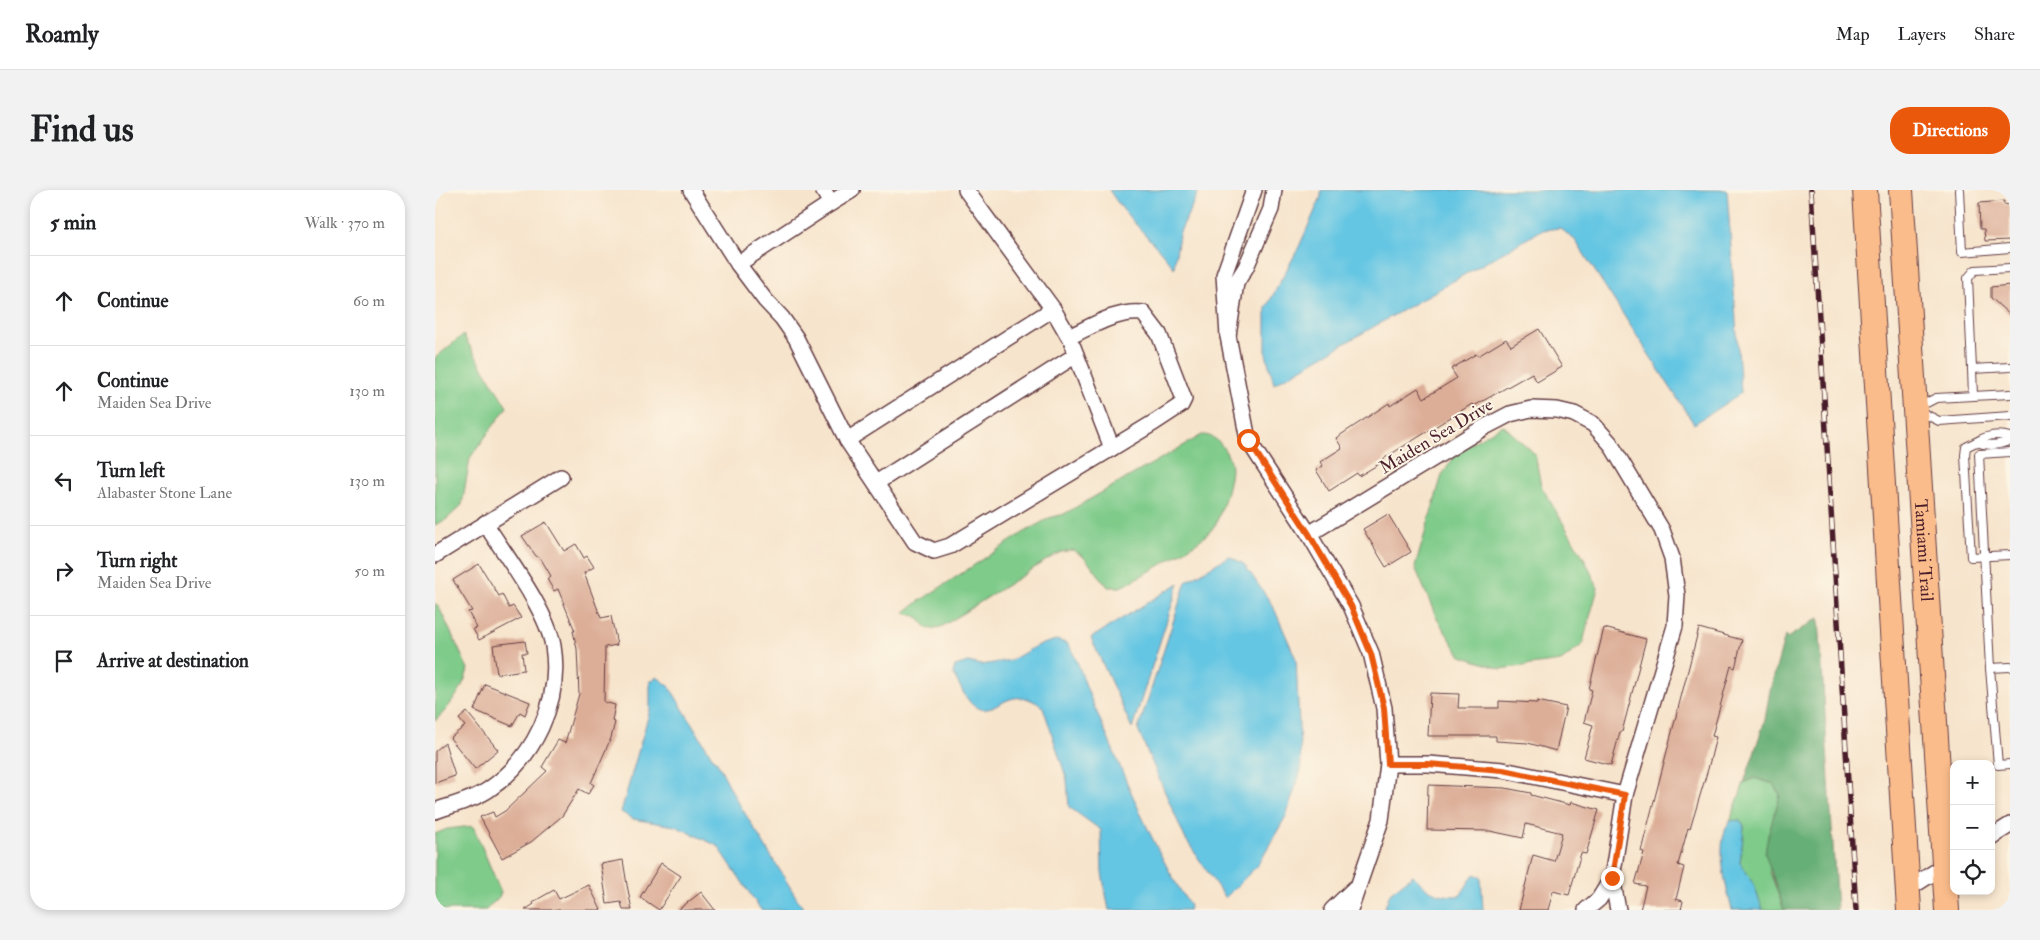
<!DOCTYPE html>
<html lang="en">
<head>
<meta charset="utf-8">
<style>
  :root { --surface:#fff; --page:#f2f2f2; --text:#202124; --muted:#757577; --line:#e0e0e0; --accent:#ea580c }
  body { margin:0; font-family:"IM FELL Double Pica",serif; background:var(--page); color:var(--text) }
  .controls { position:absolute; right:15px; bottom:15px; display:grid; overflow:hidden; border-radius:10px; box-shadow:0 2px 8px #0003 }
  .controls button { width:45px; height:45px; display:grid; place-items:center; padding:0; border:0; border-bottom:1px solid var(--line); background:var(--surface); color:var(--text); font:25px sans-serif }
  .stop { position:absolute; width:15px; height:15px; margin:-11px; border:4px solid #ea580c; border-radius:50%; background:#fff }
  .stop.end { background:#ea580c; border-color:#fff; box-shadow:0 1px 5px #0008 }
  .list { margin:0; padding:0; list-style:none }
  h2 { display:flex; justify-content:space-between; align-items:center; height:65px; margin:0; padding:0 20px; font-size:21px }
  h2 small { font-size:16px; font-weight:400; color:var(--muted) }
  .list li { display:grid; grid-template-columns:32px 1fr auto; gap:15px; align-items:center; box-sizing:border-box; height:90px; padding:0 20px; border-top:1px solid var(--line) }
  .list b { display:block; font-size:19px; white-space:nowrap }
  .list p { margin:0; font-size:16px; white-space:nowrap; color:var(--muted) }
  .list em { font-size:16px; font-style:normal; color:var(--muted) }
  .icon { flex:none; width:28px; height:28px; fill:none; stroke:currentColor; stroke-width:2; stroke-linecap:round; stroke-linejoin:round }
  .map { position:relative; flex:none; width:1575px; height:720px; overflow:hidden; border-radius:20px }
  header { display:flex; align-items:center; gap:30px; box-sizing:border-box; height:70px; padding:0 25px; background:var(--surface); border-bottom:1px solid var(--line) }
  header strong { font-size:24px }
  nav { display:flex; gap:28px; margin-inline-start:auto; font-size:18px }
  .intro { display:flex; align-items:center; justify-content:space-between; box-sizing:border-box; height:120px; padding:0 30px }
  h1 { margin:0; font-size:35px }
  .button { padding:12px 22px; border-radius:20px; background:var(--accent); color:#fff; font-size:18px; font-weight:700 }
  main { display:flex; gap:30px; padding:0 30px }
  aside { flex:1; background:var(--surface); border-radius:20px; box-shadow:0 2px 8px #0003 }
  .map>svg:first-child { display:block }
</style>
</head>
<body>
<header>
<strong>Roamly</strong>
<nav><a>Map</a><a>Layers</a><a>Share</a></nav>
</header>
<div class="intro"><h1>Find us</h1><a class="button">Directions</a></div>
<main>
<aside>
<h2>5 min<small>Walk · 370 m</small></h2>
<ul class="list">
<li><svg class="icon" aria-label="ahead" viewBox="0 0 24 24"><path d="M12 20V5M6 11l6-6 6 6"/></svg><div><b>Continue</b></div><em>60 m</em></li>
<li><svg class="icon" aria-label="ahead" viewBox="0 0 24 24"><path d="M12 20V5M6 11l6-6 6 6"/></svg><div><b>Continue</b><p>Maiden Sea Drive</p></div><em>130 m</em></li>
<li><svg class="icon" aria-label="left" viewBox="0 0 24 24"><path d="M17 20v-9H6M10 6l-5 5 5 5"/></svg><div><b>Turn left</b><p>Alabaster Stone Lane</p></div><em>130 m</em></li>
<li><svg class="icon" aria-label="right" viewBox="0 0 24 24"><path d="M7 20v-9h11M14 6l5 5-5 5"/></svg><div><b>Turn right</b><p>Maiden Sea Drive</p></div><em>50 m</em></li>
<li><svg class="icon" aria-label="arrive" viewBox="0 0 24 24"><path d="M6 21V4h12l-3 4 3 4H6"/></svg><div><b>Arrive at destination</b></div></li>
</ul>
</aside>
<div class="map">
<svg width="1575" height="720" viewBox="0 0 1575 720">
  <rect width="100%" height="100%" fill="#fcf5e5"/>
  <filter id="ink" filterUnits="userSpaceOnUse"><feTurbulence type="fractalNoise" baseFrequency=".02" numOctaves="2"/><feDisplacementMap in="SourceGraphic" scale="10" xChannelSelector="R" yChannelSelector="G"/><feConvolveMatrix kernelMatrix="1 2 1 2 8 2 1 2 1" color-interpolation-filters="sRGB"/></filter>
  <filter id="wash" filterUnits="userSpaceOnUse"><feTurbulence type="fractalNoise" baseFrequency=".0096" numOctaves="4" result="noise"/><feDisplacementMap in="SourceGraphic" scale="20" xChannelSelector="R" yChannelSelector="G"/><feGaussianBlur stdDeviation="1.12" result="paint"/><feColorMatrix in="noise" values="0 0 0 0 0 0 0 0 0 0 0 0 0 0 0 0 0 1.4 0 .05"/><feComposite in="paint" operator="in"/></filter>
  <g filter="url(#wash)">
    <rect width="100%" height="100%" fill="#f7e4cc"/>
    <g fill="#7ecb8a" stroke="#64755a">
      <polygon points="28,145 72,217 35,268 27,315 12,329 0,335 0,168"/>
      <polygon points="1068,235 1100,264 1106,296 1149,368 1163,398 1147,455 1126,471 1066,479 1026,466 1002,429 980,377 1007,285 1023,261"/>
      <path d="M767,245C780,245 786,253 792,264C799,276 795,288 792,301C790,309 783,331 779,337C768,353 711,383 692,394L685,397H673C661,383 655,369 638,360L626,362L615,368L506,437L494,439L480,426L469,423L483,412L588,343L614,328L629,324Z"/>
      <path d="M0,413L4,417L33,479C29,498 14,518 0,531Z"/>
      <polygon points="1319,588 1339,594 1345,605 1333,646 1335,682 1349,720 1328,720 1318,693 1305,673 1309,636 1305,630 1295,631 1309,593"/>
      <polygon points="38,636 66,702 64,707 51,720 0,720 0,644 12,639"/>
    </g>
    <polygon fill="#66af76" stroke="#586750" points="1384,428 1402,720 1349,720 1330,663 1333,646 1345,605 1339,594 1319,588 1309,593 1330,530 1335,500 1350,446 1352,448"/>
    <g fill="#65c6e3" stroke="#587287">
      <path d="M674,0H764L744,44L739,78C718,50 693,30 674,0Z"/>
      <polygon points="886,0 1292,0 1306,203 1259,234 1140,50 1125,38 1107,40 839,194 831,164 831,118 863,59 886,7"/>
      <polygon points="794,366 809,374 838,416 861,469 866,580 851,626 822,676 790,708 750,648 703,540 751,392"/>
      <polygon points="744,393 697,538 656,448"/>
      <path d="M621,450L632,453C645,472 649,495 659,516C689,584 715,654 755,716L754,720H674L667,683L666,640L634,617L632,590L608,517C572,490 561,531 539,516C530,509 523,492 518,483L520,476L533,472L546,475L577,470L601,456Z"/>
      <polygon points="222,487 234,496 279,570 281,570 300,607 369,720 326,720 283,656 240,636 198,629 186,622 215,520 215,492"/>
      <path d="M1305,630L1309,636L1305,673L1318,693L1328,720H1297C1291,696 1279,653 1295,631Z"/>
      <path d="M1039,684L1046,687L1048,720H949L955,703L978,685C993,702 1002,706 1025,706Z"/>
    </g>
    <g id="blocks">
      <g fill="#dcad97">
        <polygon points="1569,11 1569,15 1575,14 1575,50 1550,51 1549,39 1545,39 1544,13"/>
        <polygon points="1575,95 1575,125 1556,108 1556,97"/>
        <polygon points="1104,139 1127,177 1102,192 1097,183 1039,216 1037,214 948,269 949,271 924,286 922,283 894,301 881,280 888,276 885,272 907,258 901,248 954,213 955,216 983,198 989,208 1022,188 1016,179 1041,164 1043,166 1071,149 1076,156"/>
        <polygon points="953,324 976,362 951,377 928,339"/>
        <polygon points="111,332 129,361 141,354 149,368 152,366 159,377 149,383 166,428 176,426 182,455 170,457 169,512 180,515 177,531 180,532 176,548 156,593 159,595 153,604 144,599 127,626 96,652 67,668 45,627 58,622 60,627 70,621 112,581 107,577 123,550 130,553 144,504 142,459 138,441 140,441 123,399 119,401 112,389 116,386 106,369 101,366 87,346"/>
        <polygon points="44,374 64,406 67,404 74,418 78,416 86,428 44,450 38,439 42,438 33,422 37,421 18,390"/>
        <polygon points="1169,438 1211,449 1187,542 1185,542 1176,575 1149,568 1158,535 1149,532 1157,500 1154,499"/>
        <polygon points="1264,438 1307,450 1300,478 1296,476 1277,546 1281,547 1273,579 1255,639 1253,638 1243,675 1249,677 1241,709 1248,711 1246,720 1205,720 1211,696 1200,694 1209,662 1206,661"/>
        <polygon points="90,451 92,463 87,463 89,480 62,484 58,455"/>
        <polygon points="50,494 95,512 90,525 85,522 77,536 39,520"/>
        <polygon points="995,503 1024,504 1023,518 1064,518 1064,511 1102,513 1102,511 1131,517 1121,561 1093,553 1061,551 1061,546 993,546"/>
        <polygon points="32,522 63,560 40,579 15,548 30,536 24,529"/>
        <polygon points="10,553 20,586 0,593 0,561"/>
        <polygon points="993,595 1070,598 1096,603 1096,605 1135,615 1136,612 1164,620 1151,664 1146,663 1134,705 1118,701 1113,720 1084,720 1098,665 1119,671 1127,643 1091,634 1088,648 1055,641 992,640"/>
        <polygon points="188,670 192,695 197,720 188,720 186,712 172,714 166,674"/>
        <polygon points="226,673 246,686 224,720 205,707"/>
        <polygon points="154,695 166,720 90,720 99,714 98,712 119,700 124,709"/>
        <polygon points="266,702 280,720 243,720"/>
      </g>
    </g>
  </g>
  <g filter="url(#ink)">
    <use href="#blocks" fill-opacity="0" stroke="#643d43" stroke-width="1"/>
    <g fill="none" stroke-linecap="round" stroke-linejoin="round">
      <g stroke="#643d43" stroke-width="10">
        <g id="lane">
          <polyline points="1524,0 1527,62 1575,58"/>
          <polyline points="1575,78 1540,80 1533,88 1537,179 1575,177"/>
          <polyline points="1537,179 1538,206"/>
          <polyline points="1575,204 1501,208 1480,219 1504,231 1575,226"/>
          <path d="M1575,250C1564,256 1552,256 1541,252L1531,257L1530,265L1536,367L1575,365"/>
          <path d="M1541,252C1552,245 1562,243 1575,247"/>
          <polyline points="1575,262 1544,264 1555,478 1575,477"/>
          <polyline points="1555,478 1563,575 1575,574"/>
        </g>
      </g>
      <g stroke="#643d43" stroke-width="18">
        <g id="street">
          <path d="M256,0L303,74L330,110L347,128L361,148L412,250L480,352L499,361L515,356L720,232L746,215L749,209L724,144L708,123C682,120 657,136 634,147L618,119L531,0"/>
          <polyline points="388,0 396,13 417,0"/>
          <polyline points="819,0 789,85 793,146 801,93 811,77 836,19 839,0"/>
          <polyline points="303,74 396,13"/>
          <polyline points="793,146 813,250 874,344"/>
          <polyline points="638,157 677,258"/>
          <polyline points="412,250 618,119"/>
          <polyline points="441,293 641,165"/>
          <polyline points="0,365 126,287"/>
          <polyline points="953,574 993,574 1068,580 1190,605"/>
          <path d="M0,621C17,615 38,610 53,600C99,569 127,511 118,456C112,420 70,365 50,333"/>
          <polyline points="1556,647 1575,635"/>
          <polyline points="1473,699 1514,673"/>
          <polyline points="897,720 920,698"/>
          <polyline points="915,720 946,630 953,574 949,518 936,463 916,416 874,344 1048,238 1075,224 1096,219 1122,220 1139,224 1158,234 1175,253 1227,340 1237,368 1242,405 1240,436 1190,605 1177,688 1183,720"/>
          <polyline points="1151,720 1164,709 1177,688"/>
        </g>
      </g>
      <g stroke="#643d43" stroke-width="26">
        <g id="primary">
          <polyline points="1430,0 1474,720"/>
          <path id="s1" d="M1466,0L1512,720"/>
        </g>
      </g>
      <use href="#lane" stroke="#fff" stroke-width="8"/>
      <use href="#street" stroke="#fff" stroke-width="15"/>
      <use href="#primary" stroke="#fabc8b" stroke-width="24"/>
      <g stroke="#4a1f2b" stroke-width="5.5">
        <polyline id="rail" points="1376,0 1421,720"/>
      </g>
      <use href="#rail" stroke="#fcf5e5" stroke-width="4" stroke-dasharray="11" stroke-linecap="butt"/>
    </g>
  </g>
  <g fill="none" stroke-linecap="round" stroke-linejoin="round" filter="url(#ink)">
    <polyline stroke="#ea580c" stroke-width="6" points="813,250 874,344 916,416 936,464 949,518 953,574 993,574 1068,580 1190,605 1177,688"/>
  </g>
  <g text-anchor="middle" stroke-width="4" stroke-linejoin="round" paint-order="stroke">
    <g font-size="18" fill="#4a1f2b" stroke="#fcf5e5">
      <text transform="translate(1001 246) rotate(-31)" y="6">Maiden Sea Drive</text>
      <text dy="6" stroke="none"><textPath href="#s1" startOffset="361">Tamiami Trail</textPath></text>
    </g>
  </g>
</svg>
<div class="controls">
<button>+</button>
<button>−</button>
<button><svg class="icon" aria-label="locate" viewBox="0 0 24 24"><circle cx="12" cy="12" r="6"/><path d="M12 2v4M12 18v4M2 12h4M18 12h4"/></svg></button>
</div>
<div class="stop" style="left:813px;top:250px"></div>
<div class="stop end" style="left:1177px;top:688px"></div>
</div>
</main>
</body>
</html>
